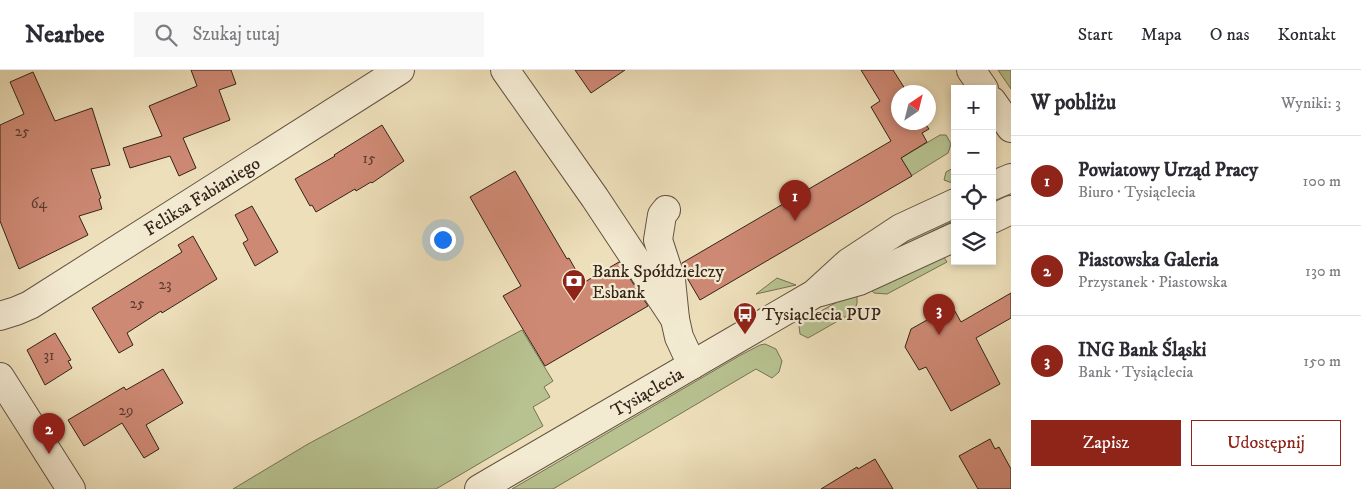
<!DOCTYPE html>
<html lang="pl">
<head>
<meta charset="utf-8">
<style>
  :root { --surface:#fff; --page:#f7f7f7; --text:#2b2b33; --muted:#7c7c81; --line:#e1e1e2; --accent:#8f2418 }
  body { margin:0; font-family:"IM FELL DW Pica",serif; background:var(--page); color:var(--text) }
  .controls { position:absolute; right:15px; top:15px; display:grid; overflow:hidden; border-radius:0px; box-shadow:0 2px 8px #0003 }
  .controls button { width:45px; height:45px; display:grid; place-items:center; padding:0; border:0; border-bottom:1px solid var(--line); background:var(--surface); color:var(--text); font:25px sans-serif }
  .compass { position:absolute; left:891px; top:15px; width:45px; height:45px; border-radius:50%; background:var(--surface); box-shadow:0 2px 8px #0003; rotate:35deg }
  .you { position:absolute; left:442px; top:169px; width:18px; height:18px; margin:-12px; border:4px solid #fff; border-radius:50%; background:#1a73e8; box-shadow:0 0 0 8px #1a73e833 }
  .badge { display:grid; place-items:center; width:32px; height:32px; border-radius:50%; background:var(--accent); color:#fff; font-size:16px; font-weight:700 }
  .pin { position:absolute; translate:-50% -41px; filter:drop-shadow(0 1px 2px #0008) }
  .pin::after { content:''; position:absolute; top:26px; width:18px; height:15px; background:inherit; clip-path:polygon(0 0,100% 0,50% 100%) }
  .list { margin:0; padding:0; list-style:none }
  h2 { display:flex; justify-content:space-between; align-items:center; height:65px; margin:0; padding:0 20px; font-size:21px }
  h2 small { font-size:16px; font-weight:400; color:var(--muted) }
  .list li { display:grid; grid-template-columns:32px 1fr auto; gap:15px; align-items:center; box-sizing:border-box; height:90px; padding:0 20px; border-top:1px solid var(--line) }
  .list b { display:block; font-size:19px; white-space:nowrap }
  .list p { margin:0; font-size:16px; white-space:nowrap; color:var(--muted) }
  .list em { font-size:16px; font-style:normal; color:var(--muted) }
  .actions { display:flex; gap:10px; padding:15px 20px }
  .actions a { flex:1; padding:11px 0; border:1px solid var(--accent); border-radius:0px; text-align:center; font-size:18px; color:var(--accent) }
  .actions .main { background:var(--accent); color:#fff }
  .icon { flex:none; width:28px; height:28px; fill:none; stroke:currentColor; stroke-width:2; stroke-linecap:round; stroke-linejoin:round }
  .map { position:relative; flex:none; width:1011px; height:419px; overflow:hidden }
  header { display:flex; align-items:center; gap:30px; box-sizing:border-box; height:70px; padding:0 25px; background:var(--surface); border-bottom:1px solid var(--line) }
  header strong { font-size:24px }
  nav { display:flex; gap:28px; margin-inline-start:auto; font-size:18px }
  .search { width:350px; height:45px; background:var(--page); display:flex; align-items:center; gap:12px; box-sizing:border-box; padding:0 18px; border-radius:0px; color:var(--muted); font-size:19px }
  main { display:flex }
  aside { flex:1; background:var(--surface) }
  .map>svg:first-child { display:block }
</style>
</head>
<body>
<header>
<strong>Nearbee</strong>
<div class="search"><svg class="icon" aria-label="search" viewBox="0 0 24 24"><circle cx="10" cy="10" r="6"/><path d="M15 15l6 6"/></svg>Szukaj tutaj</div>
<nav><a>Start</a><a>Mapa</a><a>O nas</a><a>Kontakt</a></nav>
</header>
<main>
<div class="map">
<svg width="1011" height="419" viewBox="0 0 1011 419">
  <rect width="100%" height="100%" fill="#eddfba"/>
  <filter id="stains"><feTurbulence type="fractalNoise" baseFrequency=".004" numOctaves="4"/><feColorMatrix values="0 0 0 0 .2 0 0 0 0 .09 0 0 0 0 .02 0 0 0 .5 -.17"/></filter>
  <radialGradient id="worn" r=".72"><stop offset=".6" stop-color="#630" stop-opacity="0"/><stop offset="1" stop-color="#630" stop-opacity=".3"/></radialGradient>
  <g fill="#b7c290" stroke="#767254">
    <polygon points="998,0 1011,0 1011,19"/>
    <polygon points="940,65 946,65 951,74 948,83 911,106 901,88"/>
    <polygon points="955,97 955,114 944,110 946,102"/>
    <polygon points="955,141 955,150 917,169 879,190 882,179"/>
    <polygon points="942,184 947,192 887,224 874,223 867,216"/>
    <polygon points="777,208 796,215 756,224"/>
    <path d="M855,222C859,230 857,237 852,243L808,268L800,264L799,256L803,251Z"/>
    <polygon points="522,260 553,311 544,317 550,327 533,337 543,356 436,419 233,419 308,374"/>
    <polygon points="765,274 776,279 782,291 779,302 772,308 756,299 553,419 512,419 739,286 760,275"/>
  </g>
  <g fill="#ce8974" stroke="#342319">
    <polygon points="191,0 231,0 236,14 219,20 230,50 183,68 196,98 179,106 170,86 130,98 123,78 162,66 149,36 197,16"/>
    <polygon points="575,0 625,0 591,23"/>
    <polygon points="861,0 893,0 907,22 898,22 898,52 924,52 929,59 922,63 927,72 901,88 912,106 700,230 686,206 682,193 891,71 871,37 880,31"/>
    <polygon points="33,2 55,51 92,38 110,95 91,99 101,128 99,129 102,139 79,146 88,165 19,199 0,151 0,55 24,44 10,12"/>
    <polygon points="382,55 404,91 372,113 371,112 356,121 355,119 316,142 312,135 310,136 295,109 335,86 334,85"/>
    <polygon points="515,101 567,189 569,188 583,213 619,192 648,236 545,296 503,226 521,216 470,127"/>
    <polygon points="252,136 278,182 255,196 243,173 248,170 235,145"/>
    <polygon points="193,166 217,209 162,243 161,241 127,263 133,275 119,283 92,238 182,182 178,175"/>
    <polygon points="1011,223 1011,248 976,268 1000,314 951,341 926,297 919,300 905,277 911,259 952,236 961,252"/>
    <polygon points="55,263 71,290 68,291 72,298 45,315 27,280"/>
    <polygon points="163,299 183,333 146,355 159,379 144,388 122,353 84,376 68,350 124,317 126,320"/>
    <polygon points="990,369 995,379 999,377 1011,399 1011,419 978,419 959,386"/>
    <polygon points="875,389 893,419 821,419 857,397 858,399"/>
  </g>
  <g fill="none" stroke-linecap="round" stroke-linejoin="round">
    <g stroke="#625241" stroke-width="30">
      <g id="minor">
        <polyline points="505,0 595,128 675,249"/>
        <polyline points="971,0 984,19"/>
        <polyline points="992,31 1011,58"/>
        <polyline points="992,116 1011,108"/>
        <polyline points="666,140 662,145 658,170 671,210 675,249 679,267 692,295"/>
        <polyline points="992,149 1011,140"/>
        <polyline points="820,222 859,211 955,167"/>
        <polyline points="0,246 16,241 30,235 400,0"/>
        <polyline points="0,307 71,419"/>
        <polyline points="479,419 814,224 848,193 901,158 955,133"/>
      </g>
    </g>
    <use href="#minor" stroke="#f3ead2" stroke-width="28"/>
  </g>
  <defs>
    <g id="bank-pin" transform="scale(1.25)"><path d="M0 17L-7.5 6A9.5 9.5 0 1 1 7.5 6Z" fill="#8f2418" stroke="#f3ead2"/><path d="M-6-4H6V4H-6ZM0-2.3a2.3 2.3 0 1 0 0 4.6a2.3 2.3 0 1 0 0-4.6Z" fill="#fff"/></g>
    <g id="bus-pin" transform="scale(1.25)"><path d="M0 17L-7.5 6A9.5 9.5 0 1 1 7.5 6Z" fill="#8f2418" stroke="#f3ead2"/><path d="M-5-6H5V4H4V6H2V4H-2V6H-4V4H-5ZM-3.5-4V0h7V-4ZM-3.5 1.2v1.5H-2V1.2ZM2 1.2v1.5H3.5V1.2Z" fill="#fff"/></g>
  </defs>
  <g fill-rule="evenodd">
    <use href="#bank-pin" x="574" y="211"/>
    <use href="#bus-pin" x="745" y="244"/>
  </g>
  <g text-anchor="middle" stroke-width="4.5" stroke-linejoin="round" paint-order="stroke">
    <g font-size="15" fill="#5a3c30">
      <text x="22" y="66">25</text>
      <text x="369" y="93">15</text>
      <text x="39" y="138">64</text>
      <text x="165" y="219">23</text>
      <text x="137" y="238">25</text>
      <text x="49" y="290">31</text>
      <text x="126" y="345">29</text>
    </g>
    <g font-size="18" fill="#342319" stroke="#f3ead2">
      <text transform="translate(202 126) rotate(-32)" y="6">Feliksa Fabianiego</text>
      <text transform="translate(647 322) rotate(-30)" y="6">Tysiąclecia</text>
    </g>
    <g font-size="18" fill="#342319" stroke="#f3ead2" text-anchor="start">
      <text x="592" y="207">Bank Spółdzielczy<tspan x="592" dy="21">Esbank</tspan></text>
      <text x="762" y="250">Tysiąclecia PUP</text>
    </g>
  </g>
  <rect width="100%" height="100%" filter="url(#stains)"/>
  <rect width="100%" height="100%" fill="url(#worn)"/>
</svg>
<div class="controls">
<button>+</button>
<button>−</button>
<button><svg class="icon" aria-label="locate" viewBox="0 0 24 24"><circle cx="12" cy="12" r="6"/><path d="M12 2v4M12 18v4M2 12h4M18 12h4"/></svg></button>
<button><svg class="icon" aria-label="layers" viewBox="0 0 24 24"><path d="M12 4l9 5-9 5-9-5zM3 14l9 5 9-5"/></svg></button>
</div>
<svg class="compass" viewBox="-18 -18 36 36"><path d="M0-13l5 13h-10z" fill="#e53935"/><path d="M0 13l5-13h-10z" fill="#7c7c81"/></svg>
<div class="you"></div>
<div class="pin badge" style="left:795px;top:151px">1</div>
<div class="pin badge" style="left:49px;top:384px">2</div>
<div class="pin badge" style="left:939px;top:265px">3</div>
</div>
<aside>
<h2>W pobliżu<small>Wyniki: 3</small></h2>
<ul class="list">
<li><span class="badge">1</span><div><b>Powiatowy Urząd Pracy</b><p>Biuro · Tysiąclecia</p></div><em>100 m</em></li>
<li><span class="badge">2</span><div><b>Piastowska Galeria</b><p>Przystanek · Piastowska</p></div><em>130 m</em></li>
<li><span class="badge">3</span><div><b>ING Bank Śląski</b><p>Bank · Tysiąclecia</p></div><em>150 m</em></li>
</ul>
<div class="actions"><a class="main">Zapisz</a><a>Udostępnij</a></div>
</aside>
</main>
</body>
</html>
